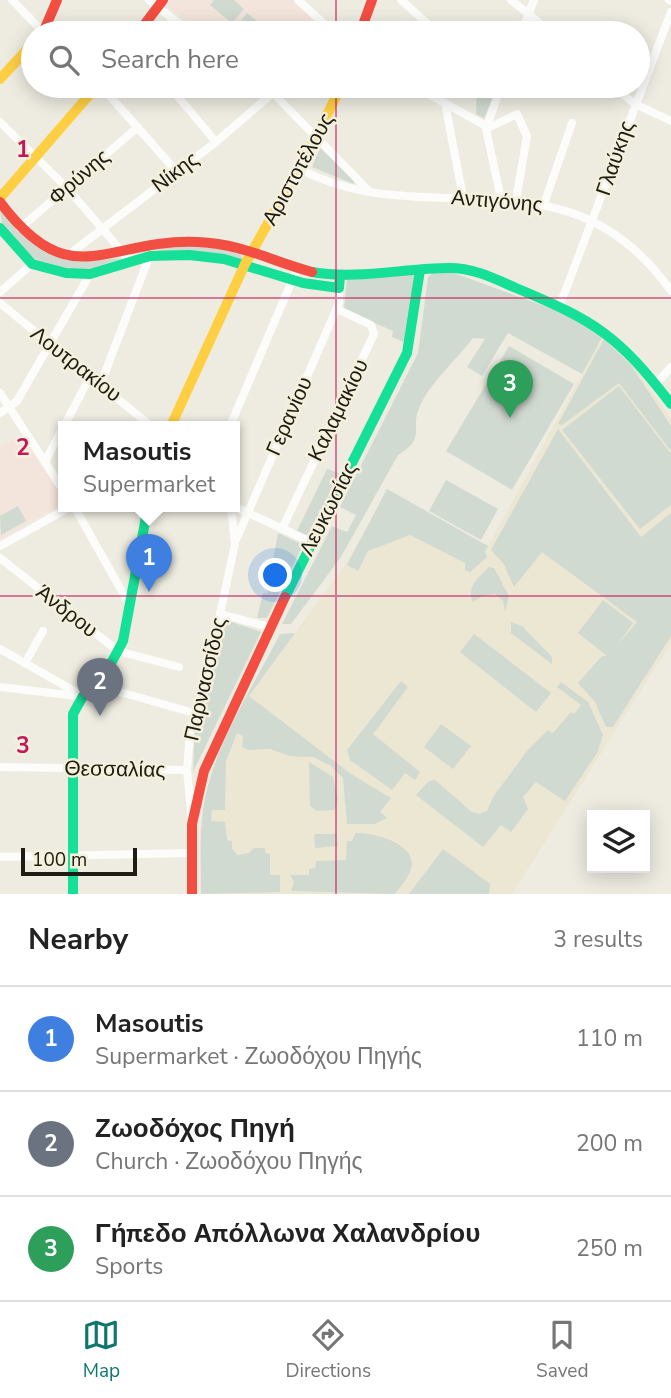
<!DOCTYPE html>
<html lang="en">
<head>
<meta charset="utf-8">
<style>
  :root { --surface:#fff; --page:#f6f6f6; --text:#222; --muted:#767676; --line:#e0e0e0; --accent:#0f766e }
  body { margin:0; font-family:"Nunito Sans",sans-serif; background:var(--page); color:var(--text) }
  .controls { position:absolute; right:21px; bottom:21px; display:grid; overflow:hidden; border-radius:0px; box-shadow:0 4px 18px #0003 }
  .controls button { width:63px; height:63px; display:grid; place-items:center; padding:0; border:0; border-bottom:2px solid var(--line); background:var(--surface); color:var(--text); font:35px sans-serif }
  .scale { position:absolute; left:21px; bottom:18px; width:116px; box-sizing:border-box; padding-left:7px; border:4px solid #1d1c15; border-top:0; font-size:19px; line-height:24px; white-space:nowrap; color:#1d1c15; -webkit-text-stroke:5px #f4f0db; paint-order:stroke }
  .you { position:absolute; left:276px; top:576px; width:24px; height:24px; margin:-18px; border:5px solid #fff; border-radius:50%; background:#1a73e8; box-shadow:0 0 0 10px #1a73e833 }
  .badge { display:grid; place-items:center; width:46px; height:46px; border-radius:50%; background:var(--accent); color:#fff; font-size:23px; font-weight:700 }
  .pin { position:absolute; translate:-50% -58px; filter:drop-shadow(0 2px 4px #0008) }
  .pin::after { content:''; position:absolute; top:37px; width:24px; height:21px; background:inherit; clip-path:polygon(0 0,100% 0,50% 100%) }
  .popup { position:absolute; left:58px; top:421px; width:182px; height:91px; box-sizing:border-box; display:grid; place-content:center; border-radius:0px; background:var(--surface); filter:drop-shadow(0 2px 5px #0005); font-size:23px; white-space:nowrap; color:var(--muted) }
  .popup b { font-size:26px; color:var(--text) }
  .popup::after { content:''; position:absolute; left:50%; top:100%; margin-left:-14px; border:14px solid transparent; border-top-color:var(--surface) }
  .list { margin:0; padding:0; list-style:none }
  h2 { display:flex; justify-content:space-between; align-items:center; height:91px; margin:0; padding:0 28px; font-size:30px }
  h2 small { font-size:23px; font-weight:400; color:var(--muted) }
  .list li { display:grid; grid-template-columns:46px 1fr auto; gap:21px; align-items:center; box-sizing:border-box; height:105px; padding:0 28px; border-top:2px solid var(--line) }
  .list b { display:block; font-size:26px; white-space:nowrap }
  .list p { margin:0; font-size:23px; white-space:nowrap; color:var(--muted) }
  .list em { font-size:23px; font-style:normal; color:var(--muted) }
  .icon { flex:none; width:38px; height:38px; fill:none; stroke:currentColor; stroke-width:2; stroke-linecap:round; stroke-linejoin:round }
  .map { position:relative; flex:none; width:671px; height:894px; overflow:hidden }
  .search { position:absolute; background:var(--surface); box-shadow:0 4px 18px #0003; left:21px; right:21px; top:21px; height:77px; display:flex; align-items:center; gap:18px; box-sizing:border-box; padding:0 24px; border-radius:38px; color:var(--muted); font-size:26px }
  .sheet { height:406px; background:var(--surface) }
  nav { display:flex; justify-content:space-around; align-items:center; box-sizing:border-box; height:98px; border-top:2px solid var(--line); background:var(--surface); font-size:19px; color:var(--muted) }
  nav a { display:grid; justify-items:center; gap:4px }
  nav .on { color:var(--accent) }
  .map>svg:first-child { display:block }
</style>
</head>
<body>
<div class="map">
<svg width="671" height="894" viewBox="0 0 671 894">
  <rect width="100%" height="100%" fill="#eeece1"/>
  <polygon fill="#ebe7d3" points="603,336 634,364 671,420 671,643 512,894 201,894 202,818 208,786 218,757 249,696 344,566 388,492 488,546"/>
  <g fill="#f4e5dc">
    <polygon points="167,0 294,0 320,24 314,33 205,33 164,4"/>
    <polygon points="22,435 63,498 63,503 0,540 0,447"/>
  </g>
  <g fill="#d1dad0">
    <polygon points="214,0 234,0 244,9 232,23 210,5"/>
    <polygon points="247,13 262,25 256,33 231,33"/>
    <polygon points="477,86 485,86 495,93 484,118 476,114"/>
    <polygon points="320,148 354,180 354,184 312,167"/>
    <polygon points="0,210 21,234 85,261 124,258 87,270 72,270 31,258 2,224"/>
    <polygon points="174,245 228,249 240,253 243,260 156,251"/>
    <path d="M451,272L572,316L603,336L582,374L508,333L482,376L467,367L485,339L473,338C455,362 431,381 419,408C410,428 427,438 398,455L341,557L291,624H282L332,526L347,532L356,515L340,507L418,353L428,278L432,273Z"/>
    <polygon points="409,273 414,276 406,343 392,337 393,331 344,310 347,278"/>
    <polygon points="604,339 631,365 671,426 671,451 619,383 562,425 558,424"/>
    <polygon points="509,346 574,384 512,490 446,451"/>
    <polygon points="619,386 671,454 671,505 640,529 562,430"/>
    <polygon points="558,429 641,537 671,513 671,636 613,727 606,727 595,702 578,683 602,656 607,656 578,633 603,600 633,623 618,644 637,622 542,552 514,587 503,563 491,550"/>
    <polygon points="327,469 339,473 309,536 297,531"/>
    <polygon points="446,480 498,509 481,540 429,511"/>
    <polygon points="387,489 488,546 485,552 487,557 470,572 465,570 465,563 410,535 368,551 358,571 347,565"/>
    <polygon points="18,506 26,521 1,535 0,516"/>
    <polygon points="278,533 303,545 267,618 257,618 263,593 267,594"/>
    <path d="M489,567L494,568L509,596L505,612L503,601L495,594L482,596L473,602C466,587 479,577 489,567Z"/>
    <polygon points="223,619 261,632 193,772 195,725 208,689"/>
    <polygon points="511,622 522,626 552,657 552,664 511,633"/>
    <path d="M295,633L249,696L351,774L391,798L380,812L387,818L375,824H347L343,778L331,766L314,757L290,756L270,749L248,750L242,747L243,736L237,733L226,761L225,810H212L211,821L225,822L227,840L232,841V848L237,855L249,853L254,848H265V853L270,854V875H280V892L201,894C201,858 198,821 208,786C221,735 256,681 280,634Z"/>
    <polygon points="474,634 551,693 536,712 460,652"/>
    <polygon points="401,681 408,687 373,734 420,772 415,780 405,773 392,790 350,760 347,750"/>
    <polygon points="561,682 588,702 603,735 597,753 565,801 536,782 523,797 528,809 511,832 501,825 483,847 416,795 429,781 435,780 472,812 479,814 487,811 493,797 528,750 548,730 553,733 571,712 574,714 581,705 557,687"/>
    <polygon points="441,724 471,746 453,769 424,747"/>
    <polygon points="309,762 333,777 338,799 335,810 317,811 310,806"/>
    <path d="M355,833C372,832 413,842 412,865C411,875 401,886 395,894L291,891L294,882L290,875H309V869L315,868L316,861L346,860L347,841H352Z"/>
    <polygon points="314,834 336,834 338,846 315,848"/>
    <polygon points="443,849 490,884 489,894 409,894"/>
  </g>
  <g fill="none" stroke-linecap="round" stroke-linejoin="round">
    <g stroke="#fcfcfa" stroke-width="8">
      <polyline points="12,0 44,33"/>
      <polyline points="149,0 191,33"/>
      <polyline points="298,0 334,33"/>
      <polyline points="401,0 438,33"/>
      <polyline points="511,0 552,33"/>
      <polyline points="669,0 671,1"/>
      <polyline points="521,33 534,0"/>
      <polyline points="101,86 176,171"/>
      <polyline points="169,86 216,142"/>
      <polyline points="266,86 370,192"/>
      <polyline points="414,86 486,126"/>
      <polyline points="613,86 635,104 671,121"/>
      <polyline points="445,103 463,197"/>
      <polyline points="0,122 67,188 131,262"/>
      <polyline points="486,129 517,114 527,136 516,200"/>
      <path d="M298,168C426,237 566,142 671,291"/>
      <polyline points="501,199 486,129 501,86"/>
      <polyline points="544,204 572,123"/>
      <polyline points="20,228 138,127"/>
      <polyline points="67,256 216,142 281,86"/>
      <polyline points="0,292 32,264"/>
      <polyline points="0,303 151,426"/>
      <polyline points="560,305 671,12"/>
      <polyline points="101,383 150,255"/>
      <polyline points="656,384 671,367"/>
      <polyline points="0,393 63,490"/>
      <polyline points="0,413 17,401 90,274"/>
      <polyline points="64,426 91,375"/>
      <polyline points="230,426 297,269"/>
      <polyline points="45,462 63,427"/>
      <polyline points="74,506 129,604"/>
      <polyline points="233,506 311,542"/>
      <polyline points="282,529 374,334 371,325 337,309"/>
      <polyline points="236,540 339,303 339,288"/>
      <polyline points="0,546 72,506"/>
      <polyline points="0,558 118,651 179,667"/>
      <polyline points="220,614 270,627"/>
      <polyline points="0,649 83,696"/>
      <polyline points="25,663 43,631"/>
      <polyline points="99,686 194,713"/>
      <polyline points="0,687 77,696"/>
      <polyline points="0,767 187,770"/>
      <polyline points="192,821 187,770 190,731 209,666 235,544 231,506"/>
      <polyline points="0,857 192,853"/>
    </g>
    <g stroke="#16e098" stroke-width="10">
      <polyline points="0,228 32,264 66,273 90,274 150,256 189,255 224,259 303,283 339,288 340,275"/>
      <path d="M312,272C358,280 404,268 450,268C474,268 495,279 516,288C595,321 618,335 671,404"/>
      <polyline points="285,597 407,353 420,270"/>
      <polyline points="73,894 73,714 83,696 99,686 123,641 148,506"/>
    </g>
    <g stroke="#ffcf43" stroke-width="10">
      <polyline points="0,79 33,43"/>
      <polyline points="0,198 97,86"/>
      <polyline points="171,426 245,264 317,136 341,86"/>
    </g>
    <g stroke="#f24e42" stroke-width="10">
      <polyline points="43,33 57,0"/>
      <polyline points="138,33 163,0"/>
      <polyline points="360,33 372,0"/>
      <path d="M0,202C71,297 106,238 198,242C244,244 270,261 312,272"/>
      <polyline points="192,894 192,824 204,771 285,597"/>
    </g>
  </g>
  <path fill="none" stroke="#c2185b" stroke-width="2" stroke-opacity="0.55" d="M336,0V33M336,86V894M0,298H671M0,596H671"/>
  <g text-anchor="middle" stroke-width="5" stroke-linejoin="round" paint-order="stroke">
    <g font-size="21" fill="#1d1c15" stroke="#f4f0db">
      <text transform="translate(615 158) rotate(-71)" y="7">Γλαύκης</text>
      <text transform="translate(298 169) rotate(-61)" y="7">Αριστοτέλους</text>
      <text transform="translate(175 172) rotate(-37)" y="7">Νίκης</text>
      <text transform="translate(79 177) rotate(-41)" y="7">Φρύνης</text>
      <text transform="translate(497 201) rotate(5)" y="7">Αντιγόνης</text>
      <text transform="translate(76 364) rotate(38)" y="7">Λουτρακίου</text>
      <text transform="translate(338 410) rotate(-64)" y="7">Καλαμακίου</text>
      <text transform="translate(289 416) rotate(-66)" y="7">Γερανίου</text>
      <text transform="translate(328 509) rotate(-63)" y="7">Λευκωσίας</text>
      <text transform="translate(67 611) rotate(38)" y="7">Άνδρου</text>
      <text transform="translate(205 679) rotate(-77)" y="7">Παρνασσίδος</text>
      <text transform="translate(115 769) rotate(1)" y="7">Θεσσαλίας</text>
    </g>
  </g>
  <g font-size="23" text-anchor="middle" font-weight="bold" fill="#c2185b" stroke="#f4f0db" stroke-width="5" stroke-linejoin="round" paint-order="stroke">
    <text x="23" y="157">1</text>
    <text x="23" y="455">2</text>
    <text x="23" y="753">3</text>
  </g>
</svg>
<div class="controls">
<button><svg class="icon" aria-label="layers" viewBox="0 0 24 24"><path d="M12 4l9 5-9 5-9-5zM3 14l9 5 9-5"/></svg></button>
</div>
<div class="scale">100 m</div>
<div class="you"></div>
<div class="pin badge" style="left:149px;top:592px;background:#3f7fe0">1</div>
<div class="popup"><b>Masoutis</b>Supermarket</div>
<div class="pin badge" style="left:100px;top:716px;background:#6b7280">2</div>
<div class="pin badge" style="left:510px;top:418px;background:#2e9e5b">3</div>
<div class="search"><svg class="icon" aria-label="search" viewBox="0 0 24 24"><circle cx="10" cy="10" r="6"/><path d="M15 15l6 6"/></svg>Search here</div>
</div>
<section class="sheet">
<h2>Nearby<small>3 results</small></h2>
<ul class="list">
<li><span class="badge" style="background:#3f7fe0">1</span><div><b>Masoutis</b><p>Supermarket · Ζωοδόχου Πηγής</p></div><em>110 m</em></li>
<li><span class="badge" style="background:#6b7280">2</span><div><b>Ζωοδόχος Πηγή</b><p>Church · Ζωοδόχου Πηγής</p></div><em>200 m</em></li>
<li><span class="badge" style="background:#2e9e5b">3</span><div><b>Γήπεδο Απόλλωνα Χαλανδρίου</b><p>Sports</p></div><em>250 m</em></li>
</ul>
</section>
<nav>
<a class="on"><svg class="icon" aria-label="map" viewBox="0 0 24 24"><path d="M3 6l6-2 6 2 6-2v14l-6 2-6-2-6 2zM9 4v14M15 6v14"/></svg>Map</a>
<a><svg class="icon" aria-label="directions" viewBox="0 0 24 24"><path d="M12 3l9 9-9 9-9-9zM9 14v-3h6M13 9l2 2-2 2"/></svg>Directions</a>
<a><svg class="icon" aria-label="saved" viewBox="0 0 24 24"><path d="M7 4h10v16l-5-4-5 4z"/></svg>Saved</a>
</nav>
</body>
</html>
